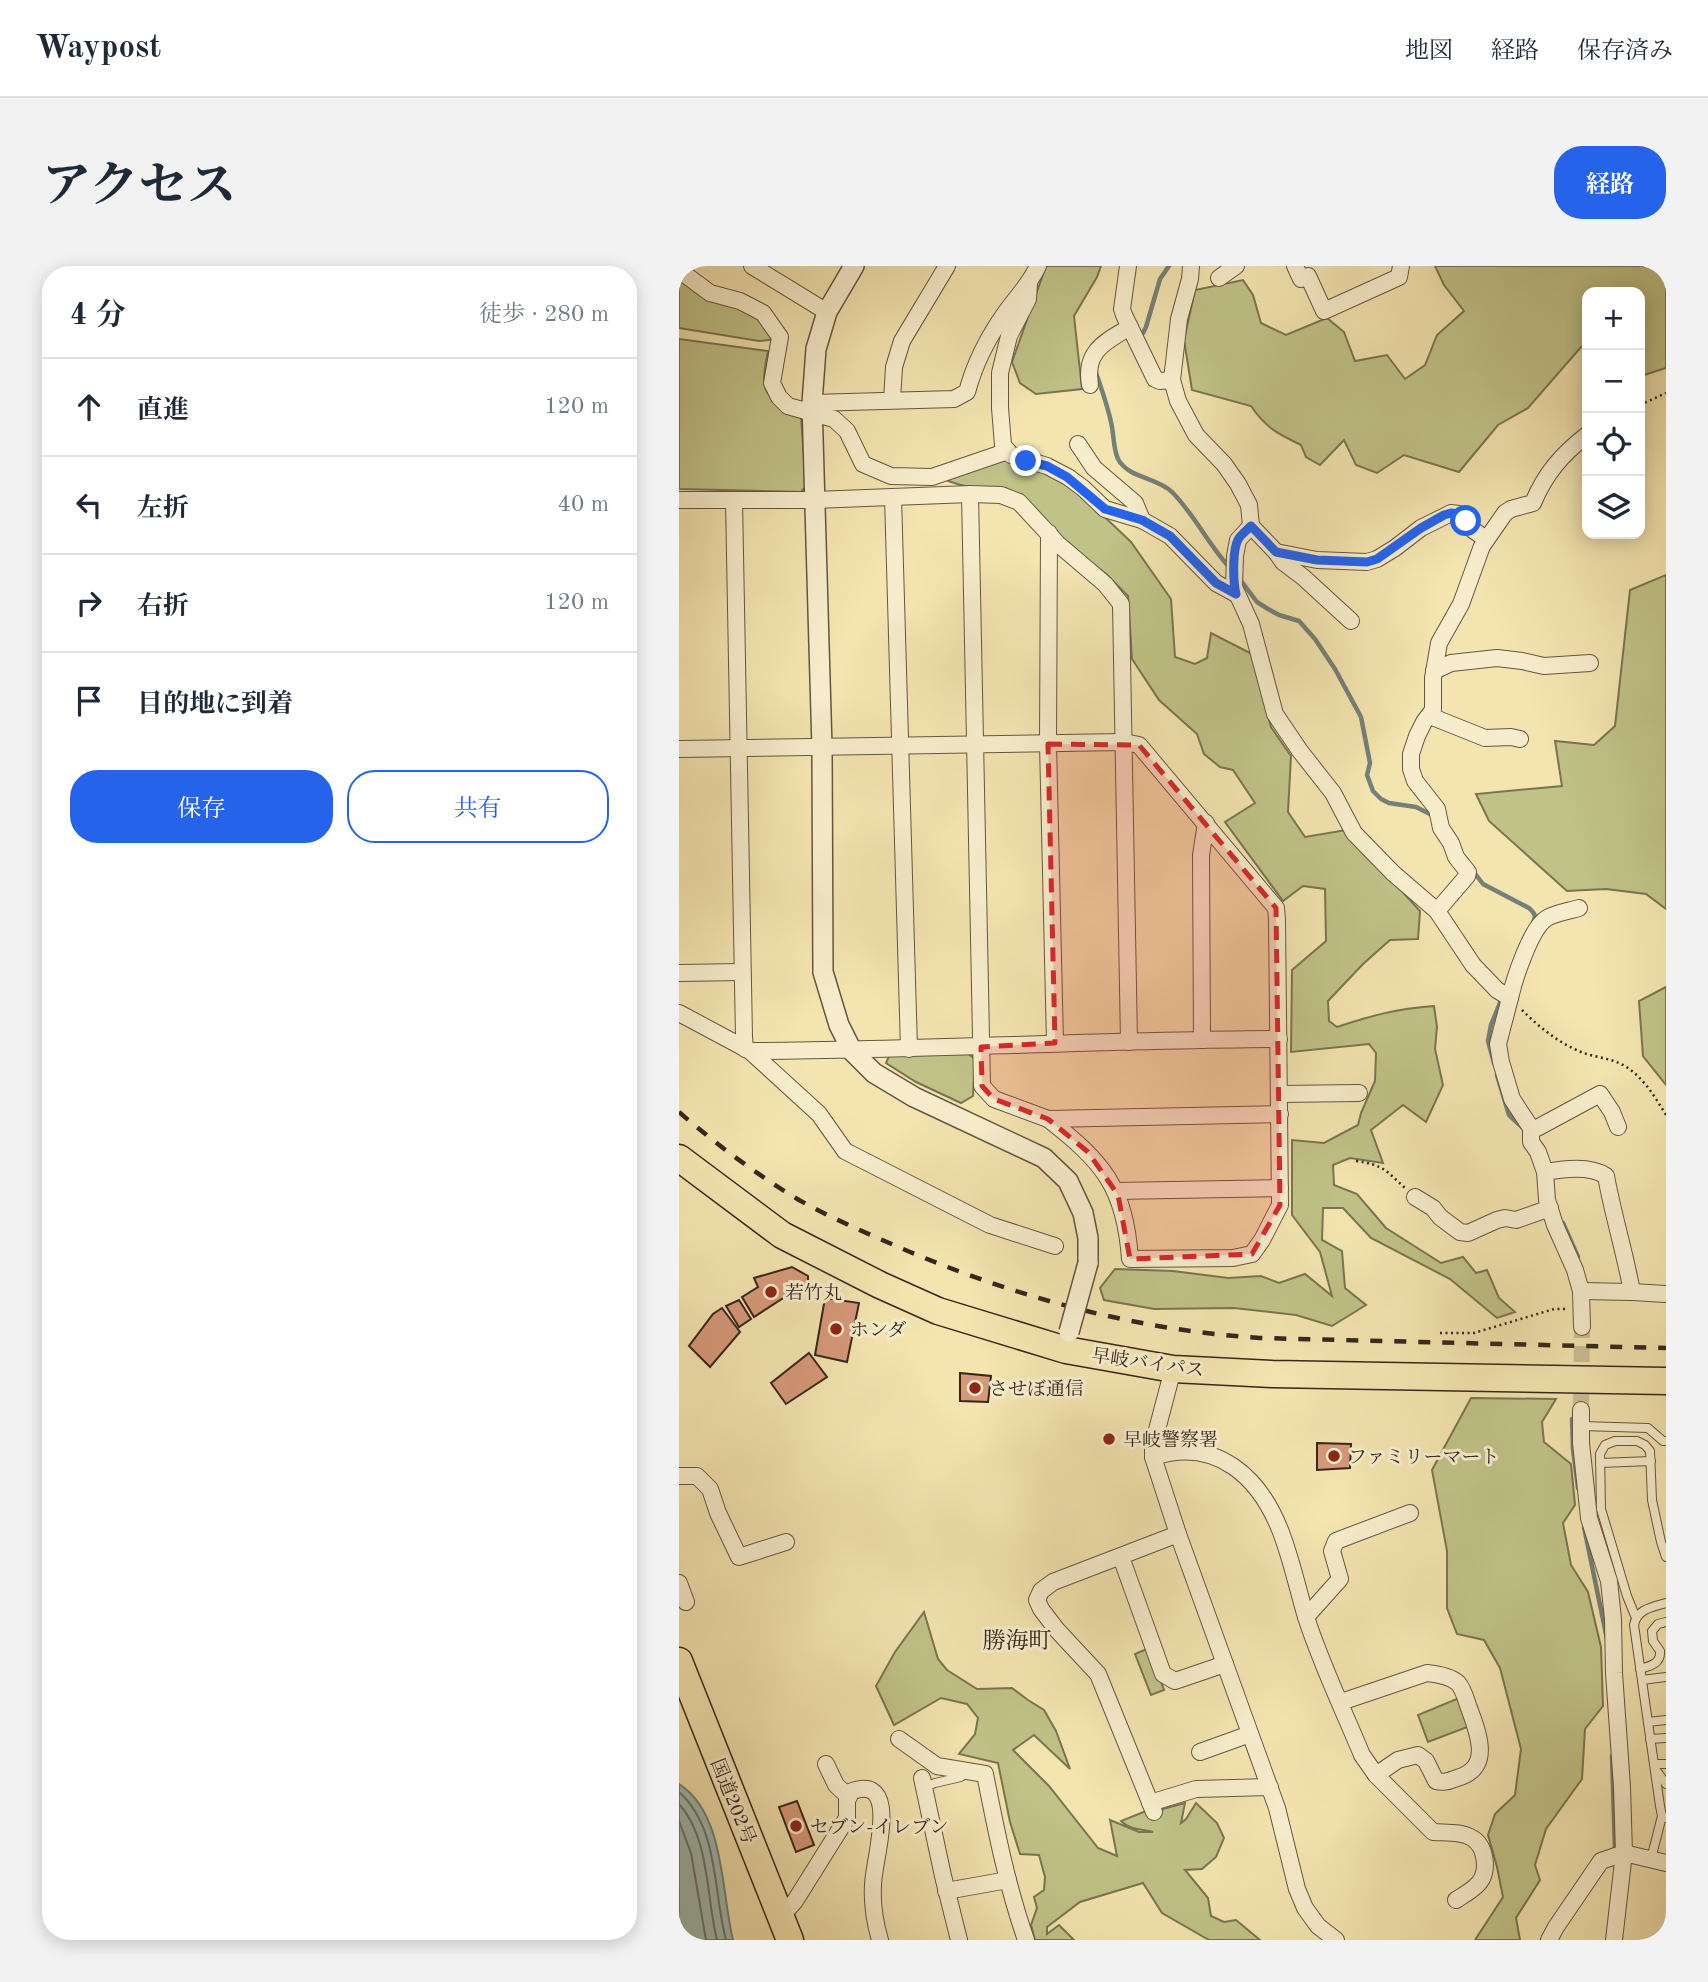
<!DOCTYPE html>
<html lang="ja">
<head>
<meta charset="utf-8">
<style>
  :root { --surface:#fff; --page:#f2f2f3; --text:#1f2937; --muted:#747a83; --line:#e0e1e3; --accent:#2563eb }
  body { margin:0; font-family:"Old Standard TT","Noto Serif JP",serif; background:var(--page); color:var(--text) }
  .controls { position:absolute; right:21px; top:21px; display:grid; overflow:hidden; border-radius:14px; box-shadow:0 4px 18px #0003 }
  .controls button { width:63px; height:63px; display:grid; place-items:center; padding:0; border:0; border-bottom:2px solid var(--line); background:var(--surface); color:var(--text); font:35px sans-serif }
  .stop { position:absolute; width:21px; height:21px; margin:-16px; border:5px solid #2563eb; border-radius:50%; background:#fff }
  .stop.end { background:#2563eb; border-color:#fff; box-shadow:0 2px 7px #0008 }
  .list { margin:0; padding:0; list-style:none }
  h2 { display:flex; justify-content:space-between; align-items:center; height:91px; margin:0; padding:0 28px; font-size:30px }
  h2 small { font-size:23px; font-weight:400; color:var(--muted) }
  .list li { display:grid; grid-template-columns:46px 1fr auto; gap:21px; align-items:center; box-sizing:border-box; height:98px; padding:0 28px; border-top:2px solid var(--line) }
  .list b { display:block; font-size:26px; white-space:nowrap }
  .list em { font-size:23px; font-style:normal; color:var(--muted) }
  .actions { display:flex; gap:14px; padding:21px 28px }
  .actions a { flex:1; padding:16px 0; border:2px solid var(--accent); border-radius:28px; text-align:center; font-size:24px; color:var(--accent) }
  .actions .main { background:var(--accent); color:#fff }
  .icon { flex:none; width:38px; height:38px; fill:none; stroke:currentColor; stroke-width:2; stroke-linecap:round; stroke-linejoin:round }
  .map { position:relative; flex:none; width:987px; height:1674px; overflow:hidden; border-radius:28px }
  header { display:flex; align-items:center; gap:42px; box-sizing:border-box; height:98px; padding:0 35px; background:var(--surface); border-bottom:2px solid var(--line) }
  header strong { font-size:33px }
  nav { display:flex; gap:38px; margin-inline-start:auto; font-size:24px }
  .intro { display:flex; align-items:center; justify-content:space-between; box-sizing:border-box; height:168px; padding:0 42px }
  h1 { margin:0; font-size:49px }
  .button { padding:18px 32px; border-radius:28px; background:var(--accent); color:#fff; font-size:24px; font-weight:700 }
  main { display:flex; gap:42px; padding:0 42px }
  aside { flex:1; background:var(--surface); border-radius:28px; box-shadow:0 4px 18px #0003 }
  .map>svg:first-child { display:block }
</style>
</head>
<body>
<header>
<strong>Waypost</strong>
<nav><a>地図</a><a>経路</a><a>保存済み</a></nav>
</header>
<div class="intro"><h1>アクセス</h1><a class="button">経路</a></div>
<main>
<aside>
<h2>4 分<small>徒歩 · 280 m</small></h2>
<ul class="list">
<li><svg class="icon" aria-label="ahead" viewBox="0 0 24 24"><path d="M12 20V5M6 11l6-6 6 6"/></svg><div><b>直進</b></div><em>120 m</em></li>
<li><svg class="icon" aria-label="left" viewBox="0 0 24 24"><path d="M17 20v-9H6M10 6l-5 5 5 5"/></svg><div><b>左折</b></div><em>40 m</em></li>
<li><svg class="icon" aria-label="right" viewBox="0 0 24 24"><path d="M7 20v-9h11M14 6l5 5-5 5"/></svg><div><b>右折</b></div><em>120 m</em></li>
<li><svg class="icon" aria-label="arrive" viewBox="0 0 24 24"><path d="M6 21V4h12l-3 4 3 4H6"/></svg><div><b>目的地に到着</b></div></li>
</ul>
<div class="actions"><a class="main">保存</a><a>共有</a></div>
</aside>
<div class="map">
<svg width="987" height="1674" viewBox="0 0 987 1674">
  <rect width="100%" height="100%" fill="#f3e4b0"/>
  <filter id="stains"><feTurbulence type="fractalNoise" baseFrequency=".00286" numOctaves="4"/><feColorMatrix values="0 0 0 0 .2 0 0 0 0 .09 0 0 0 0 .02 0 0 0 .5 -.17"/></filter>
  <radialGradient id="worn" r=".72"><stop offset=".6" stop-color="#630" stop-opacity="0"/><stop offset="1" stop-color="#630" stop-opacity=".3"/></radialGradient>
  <g fill="#c0c287" stroke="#7a7452" stroke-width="2">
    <polygon points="367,0 422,0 418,11 395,50 403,123 357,128 341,117 333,96"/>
    <path d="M756,0H987V102L965,109L961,104V26H908V78L902,81L849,142L819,159L780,206L725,189L698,207L677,199L665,174L641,199L627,191L622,179C599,168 587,162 572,140L513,124L505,74L516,24L564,14L574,29L582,57L607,69L648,52L665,66L676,95L708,89L726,113L746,99L758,69L785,45L765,19Z"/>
    <polygon points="0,8 81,39 100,73 80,75 0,62"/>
    <path d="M0,73L89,85C80,129 85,129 122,150L127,220L122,226L0,223Z"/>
    <path d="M314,185L326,194L340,200L366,203L410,236L452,276L492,333L496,391L516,398L528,392L532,367L573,388L592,461L612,490L609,546L626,571L667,564L741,645L739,673L711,674L684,698L649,735L650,755L658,761C694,749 717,743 755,740L758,761L756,783L764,819L747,856L724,839L692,864L704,897L671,892L654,899L655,919L678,928L707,962L762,997L784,991L797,1007L808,1004L820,1032L836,1046L818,1052L771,1013L692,972L664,942H644L643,974L663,985L666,1022L687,1039L653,1060L617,1049L555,1042L475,1043L425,1034L421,1022L436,1003L494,1005L549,1012L582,1010L600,1017L626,1008L653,1030L641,986L613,949V874L645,877L679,859L682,847L696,815L697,787L690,778L612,786L613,704L647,675L646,623L624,620L604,635L546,556L576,537L554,504L541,501L525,488L518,468L480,434L453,393L449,330L427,308L384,275L327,222C303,223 287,223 265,213C278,190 290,190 314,185Z"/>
    <polygon points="987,309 987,643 967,628 927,623 888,625 810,555 797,528 883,520 876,475 915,479 936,460 951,324"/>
    <polygon points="987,721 987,819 964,790 960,735"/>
    <polygon points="287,786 296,793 294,830 282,837 237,816 207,797 211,788"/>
    <polygon points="792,1132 877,1133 863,1156 865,1176 892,1198 896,1239 884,1257 892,1299 909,1326 922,1381 924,1440 906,1463 903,1513 867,1563 856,1599 861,1614 837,1652 841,1674 796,1674 824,1631 818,1601 809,1569 816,1548 836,1529 842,1483 821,1402 805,1374 778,1368 768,1342 768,1285 753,1204"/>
    <path d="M245,1346L259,1393L268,1404L298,1423L333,1422L349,1434L365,1444L377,1465L391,1503L355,1469L334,1484L370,1520L419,1582L438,1590L431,1554L460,1566H474C463,1563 451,1564 442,1555L467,1545L480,1544L506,1537L502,1557L507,1553L517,1537L538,1557L545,1572L537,1591L523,1603L506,1604L529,1632L532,1650L545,1656L557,1654L581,1674H530L483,1647L464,1617L401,1636L368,1661V1668L380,1659L395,1674H356L352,1659L358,1642L355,1631L365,1624L366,1611L360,1589L341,1588L331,1556L319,1497L280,1488L296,1468L299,1452L288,1438L262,1432L215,1459L197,1420L216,1386Z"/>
    <polygon points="470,1382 485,1424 472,1429 456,1388"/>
    <polygon points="780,1432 791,1460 749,1476 739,1449"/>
  </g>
  <path fill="#9fbcb5" stroke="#758078" stroke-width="2" d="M0,1518C46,1547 42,1626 54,1674H0Z"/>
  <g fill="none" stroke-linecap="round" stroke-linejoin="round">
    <g stroke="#6a7169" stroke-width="2">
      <path d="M0,1526C40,1562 34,1625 47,1674"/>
      <path d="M0,1538C31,1572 27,1631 38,1674"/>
      <polyline points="0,1555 12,1587 27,1674"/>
    </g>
    <g stroke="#758078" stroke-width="4.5">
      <polyline points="457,69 464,67 467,61 481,13 490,0"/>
      <path d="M416,104C422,121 428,138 432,156C435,168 434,182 439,193C450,213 478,211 493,226C516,249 530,280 552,303"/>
      <polyline points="560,312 578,336 589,343 600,349 620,355 636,373 656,403 682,451 691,497 688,509 694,525 702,533 710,537 737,541 755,550"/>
      <path d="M794,605L804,618L850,642C855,647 858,649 854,656"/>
      <polyline points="815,797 809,775 812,759 823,732"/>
      <polyline points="818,809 830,849 844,862"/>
      <polyline points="884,957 899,991"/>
      <polyline points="893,1153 894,1183 899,1222"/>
      <polyline points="905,1261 928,1373"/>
      <polyline points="933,1490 936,1583"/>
    </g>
  </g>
  <g fill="#d79879" stroke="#35261d" stroke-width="2">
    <polygon points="113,1001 129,1010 129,1016 75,1051 63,1031 79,1021 75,1012"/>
    <polygon points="146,1032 180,1037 168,1096 136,1089"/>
    <polygon points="60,1034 72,1053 60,1061 47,1040"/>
    <polygon points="43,1042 61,1066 31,1101 10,1080 34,1048"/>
    <polygon points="130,1087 148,1111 107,1138 92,1117"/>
    <polygon points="281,1107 312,1110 309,1136 281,1135"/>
    <polygon points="638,1177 672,1178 671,1202 638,1204"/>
    <polygon points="118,1535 135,1579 117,1586 100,1541"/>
  </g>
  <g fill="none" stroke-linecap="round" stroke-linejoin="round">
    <polyline stroke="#cdbe93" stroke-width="16" stroke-dasharray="16 8" stroke-linecap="butt" points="902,1144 903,1061"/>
    <g stroke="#645642" stroke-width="10">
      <g id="service">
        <polyline points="902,1160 969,1162 984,1175 987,1175"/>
        <polyline points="921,1197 972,1195"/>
        <path d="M987,1337C973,1341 958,1343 955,1359L981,1540L983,1550L987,1552"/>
        <polyline points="957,1352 948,1330 922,1243 921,1188 926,1179 936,1175 958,1175 966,1179 971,1185 973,1234 982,1276 987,1291"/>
        <path d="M961,1403C971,1400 982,1398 981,1385L974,1375L973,1365L979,1358L987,1356"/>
        <polyline points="963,1414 987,1411"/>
        <polyline points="969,1456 987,1454"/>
        <polyline points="971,1473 987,1472"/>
        <polyline points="975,1498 987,1498"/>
        <polyline points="977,1504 987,1518"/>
        <polyline points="245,1521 256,1517 282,1511 286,1505"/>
        <polyline points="972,1593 983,1550"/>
      </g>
    </g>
    <g stroke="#645642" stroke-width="18">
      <g id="minor">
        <polyline points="73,0 148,46"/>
        <polyline points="449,0 443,43 445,49 476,113 481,115 493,114"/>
        <polyline points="512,0 511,13 500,53 493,114 499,135 517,169 545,198 559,218 570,239 572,260 559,274 556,290 555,321 572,358 596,448 621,485 654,527 675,567 714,607 758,645 794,699 818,724 831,732 819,778 822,796 833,833 852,862 852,876 859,886 866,906 868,934 876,959 896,1004 902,1025 903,1061"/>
        <polyline points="616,0 622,13 629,10 645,45 720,11 722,0"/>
        <polyline points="0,4 31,27 61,35 84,47 101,71 93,117 100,131 109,140 155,153 168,165 184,198 212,210 253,211 329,185"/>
        <polyline points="540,12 557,0"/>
        <polyline points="350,18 349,33 330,70 321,107 321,142 324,179 332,189 368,200 389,211 404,222 426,243 463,254 491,270 537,317 557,328"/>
        <path d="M411,119C405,85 426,76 451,61"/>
        <polyline points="213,134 215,101 223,75 268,0"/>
        <path d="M133,137L275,133L288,126C296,96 309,71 327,46C339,29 350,19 359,0"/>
        <polyline points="399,178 415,202 456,237 463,254"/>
        <polyline points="291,228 303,820 315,833 369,853 601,848"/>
        <polyline points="214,231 230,783"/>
        <polyline points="0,234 135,234 291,228 322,229 340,236 379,278 426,318 442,338 450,776"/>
        <polyline points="55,234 65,771 66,783"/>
        <polyline points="572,260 597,286 638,294 688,296 698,293 716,282 742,262 772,247 780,248 794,264 807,273"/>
        <polyline points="370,267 369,478 376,777"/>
        <polyline points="597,286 604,296 624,311 672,355"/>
        <polyline points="755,405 772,397 818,392 843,395 865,400 911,397"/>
        <polyline points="751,450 806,472 832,471 841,473"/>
        <path d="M0,483L445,476L460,479L597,642L598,653L601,939L583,974L573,988L554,992L451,993C446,921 424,896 369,853"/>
        <path d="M758,645L788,610L789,606L777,591L772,577L762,562L758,543L736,515L732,503V488L738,470L745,456L754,444V412L760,377L782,338L803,280L826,247L832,243L854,237C866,208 883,188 908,169"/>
        <polyline points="0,707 63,706"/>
        <path d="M831,732C835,714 852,661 868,652C877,647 890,645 900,642"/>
        <polyline points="0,747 71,785 140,848 166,885 311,959 376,980"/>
        <polyline points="523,774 522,589 527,557"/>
        <path d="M71,785C247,784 423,774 600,773"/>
        <polyline points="600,828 680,827"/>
        <polyline points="852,862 858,862 921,828 933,846 939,861"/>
        <path d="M866,906C884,903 911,899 927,910C934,949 946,987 953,1026L902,1025"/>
        <polyline points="436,925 601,922"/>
        <polyline points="736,931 754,942 761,951 781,966 789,967 818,954 826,952 837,954 871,942"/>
        <polyline points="953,1026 987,1028"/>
        <polyline points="494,1103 474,1179 474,1191 499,1268 598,1542 618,1623 626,1642 639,1660 657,1674"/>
        <path d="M474,1191C538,1170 582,1212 603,1269C613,1296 619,1324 627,1351C642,1398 664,1443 683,1489L697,1509L754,1566C767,1567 782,1565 793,1572C807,1580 810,1605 800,1617C794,1624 785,1629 777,1634"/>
        <polyline points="0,1210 18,1210 31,1223 39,1247 60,1291 107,1276"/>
        <polyline points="442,1291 484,1408 496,1415 546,1398"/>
        <polyline points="0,1317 7,1336"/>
        <polyline points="627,1351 661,1313 653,1285 657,1275 731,1247"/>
        <path d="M662,1436L748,1407C758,1408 771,1410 779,1417C785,1424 787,1434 790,1442C799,1467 814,1502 778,1512C770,1515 765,1517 757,1515L747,1495L739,1489L719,1494L697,1509"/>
        <path d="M220,1473L258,1500L306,1508C317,1564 328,1620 347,1674"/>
        <polyline points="521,1486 571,1468"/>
        <polyline points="147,1498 157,1519 170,1531"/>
        <polyline points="243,1512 264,1610 280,1674"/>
        <polyline points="471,1537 517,1523 591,1521"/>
        <polyline points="475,1546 419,1408 378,1364 362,1343 358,1334 362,1325 374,1316 499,1268"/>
        <polyline points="267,1625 329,1614"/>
        <path d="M101,1652L116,1635L168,1552V1535L171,1526C224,1505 194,1595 194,1619C193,1636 196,1657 201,1674"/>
        <polyline points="870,1674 877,1661 922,1595 945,1587 943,1521 935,1407 934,1353 930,1315 910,1252 902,1177 902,1144"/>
        <polyline points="935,1674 945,1587 987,1597"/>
      </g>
    </g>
    <g stroke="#645642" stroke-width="22">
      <polyline id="tertiary" points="175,0 148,46 137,83 133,137 143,482 144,706 160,759 173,785 195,807 235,831 365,892 389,915 404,947 409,972 409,997"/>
    </g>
    <g stroke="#35261d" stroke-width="29">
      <g id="trunk">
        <polyline points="0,892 103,969 201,1019 259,1045 387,1084 494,1103 593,1108 987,1115"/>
        <polyline points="0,1395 111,1674"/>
      </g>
    </g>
    <g stroke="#35261d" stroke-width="2.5" stroke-dasharray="2 3.5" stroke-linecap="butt">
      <polyline points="961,139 987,127"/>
      <path d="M843,744C860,761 880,777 902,786C917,792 935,792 949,802C966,814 976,831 987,849"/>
      <path d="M677,895C705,899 706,904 726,922"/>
      <polyline points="761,1067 795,1067 875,1043 889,1043"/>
    </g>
    <use href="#service" stroke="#f7edcc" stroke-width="8"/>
    <use href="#minor" stroke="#f7edcc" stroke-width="16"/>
    <use href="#tertiary" stroke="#f7edcc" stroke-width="19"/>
    <use href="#trunk" stroke="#f3e4b0" stroke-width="26"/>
    <path stroke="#35261d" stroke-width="4.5" stroke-dasharray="12 12" stroke-linecap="butt" d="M0,846C38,879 77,908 120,934C156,954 194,970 231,986C344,1033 458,1064 581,1072L987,1082"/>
    <g stroke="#645642" stroke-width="22" stroke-linecap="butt">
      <polyline id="tertiary-bridge" points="390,1066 409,997"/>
    </g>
    <use href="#tertiary-bridge" stroke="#f7edcc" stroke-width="19"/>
  </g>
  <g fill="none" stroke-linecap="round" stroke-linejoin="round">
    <path stroke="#2563eb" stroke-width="9" d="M347,195L368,200L388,211L426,243L463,254L491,270L537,317L557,328C554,316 553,282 560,272C563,268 568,264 572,260L597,286L638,294L688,296L698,293L742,262L765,249L772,247L780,248L787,255"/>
  </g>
  <path fill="#d62828" fill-opacity="0.2" stroke="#d62828" stroke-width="5" stroke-dasharray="14 9" stroke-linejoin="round" d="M369,478L460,479L597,642L601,939L573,988L451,993L439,929L409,886L369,853L315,833L303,820L302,781L376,777Z"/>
  <g fill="#8f2418" stroke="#f7edcc" stroke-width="2.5">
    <circle cx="92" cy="1026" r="7"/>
    <circle cx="157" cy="1063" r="7"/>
    <circle cx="296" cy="1122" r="7"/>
    <circle cx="430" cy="1173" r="7"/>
    <circle cx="655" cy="1190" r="7"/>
    <circle cx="117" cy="1560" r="7"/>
  </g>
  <g text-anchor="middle" stroke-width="6" stroke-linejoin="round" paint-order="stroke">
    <g font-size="19" fill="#35261d" stroke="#f7edcc" text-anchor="start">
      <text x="106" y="1033">若竹丸</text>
      <text x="171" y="1070">ホンダ</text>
      <text x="310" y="1129">させぼ通信</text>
      <text x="444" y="1180">早岐警察署</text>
      <text x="669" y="1197">ファミリーマート</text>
      <text x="131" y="1567">セブン-イレブン</text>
    </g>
    <g font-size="19" fill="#35261d" stroke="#f7edcc">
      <text transform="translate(469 1096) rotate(8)" y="7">早岐バイパス</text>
      <text transform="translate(55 1535) rotate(68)" y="7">国道202号</text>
    </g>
    <g font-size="23" fill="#35261d" stroke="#f7edcc">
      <text x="338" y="1382">勝海町</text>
    </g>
  </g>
  <rect width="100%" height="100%" filter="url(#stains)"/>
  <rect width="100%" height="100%" fill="url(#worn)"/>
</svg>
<div class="controls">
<button>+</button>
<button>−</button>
<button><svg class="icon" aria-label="locate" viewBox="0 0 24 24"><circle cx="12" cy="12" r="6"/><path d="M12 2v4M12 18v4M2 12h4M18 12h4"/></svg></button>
<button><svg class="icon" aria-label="layers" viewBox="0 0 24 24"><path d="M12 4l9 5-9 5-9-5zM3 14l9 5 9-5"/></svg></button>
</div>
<div class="stop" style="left:787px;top:255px"></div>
<div class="stop end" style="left:347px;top:195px"></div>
</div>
</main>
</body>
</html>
